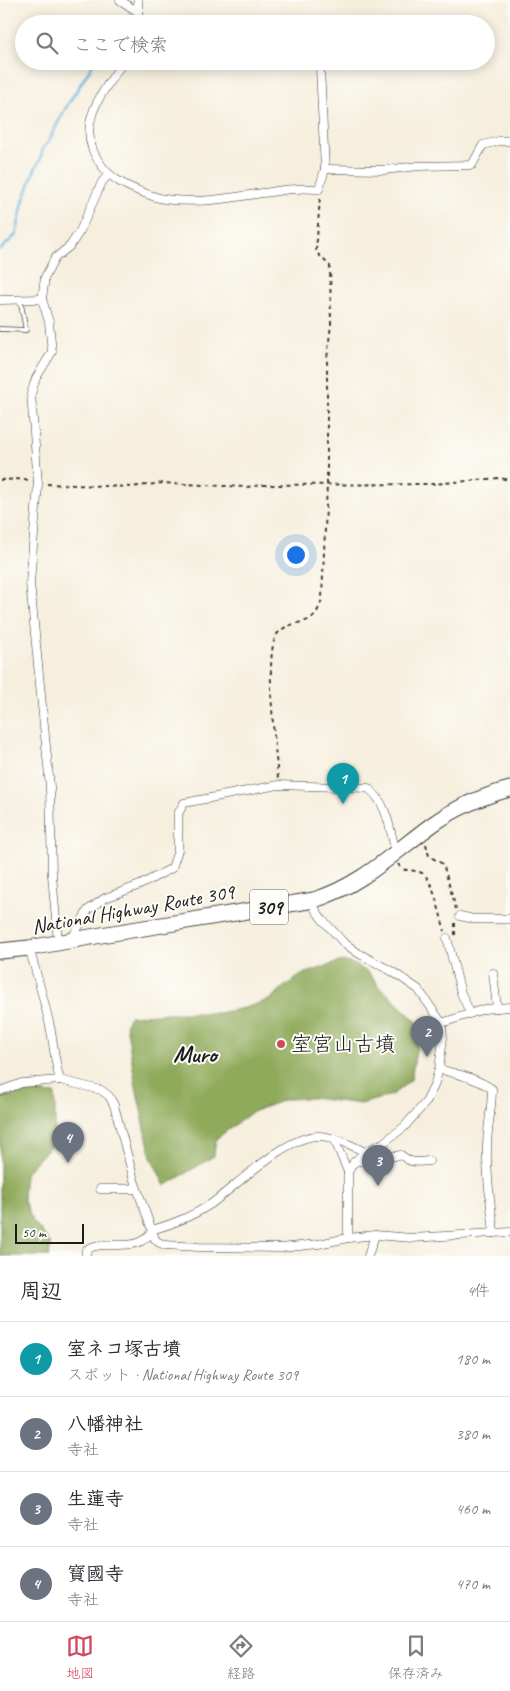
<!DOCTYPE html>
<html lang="ja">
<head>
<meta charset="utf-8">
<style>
  :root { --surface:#fff; --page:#f2f2f3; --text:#2b2b33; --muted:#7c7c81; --line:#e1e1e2; --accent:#d1495b }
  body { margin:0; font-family:Caveat,"Klee One",sans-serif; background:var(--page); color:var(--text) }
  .scale { position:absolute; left:15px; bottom:12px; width:69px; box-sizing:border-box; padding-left:5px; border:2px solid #1c1c1c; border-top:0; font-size:14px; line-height:18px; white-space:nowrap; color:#1c1c1c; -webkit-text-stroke:4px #fdfcf7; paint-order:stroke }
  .you { position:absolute; left:295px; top:554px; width:18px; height:18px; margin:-12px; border:4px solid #fff; border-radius:50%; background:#1a73e8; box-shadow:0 0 0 8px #1a73e833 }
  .badge { display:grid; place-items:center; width:32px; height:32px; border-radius:50%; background:var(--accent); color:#fff; font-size:16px; font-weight:700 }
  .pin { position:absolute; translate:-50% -41px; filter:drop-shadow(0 1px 2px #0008) }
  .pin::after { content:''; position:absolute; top:26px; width:18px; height:15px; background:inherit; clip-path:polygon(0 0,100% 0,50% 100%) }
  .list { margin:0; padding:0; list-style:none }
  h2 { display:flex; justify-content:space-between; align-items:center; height:65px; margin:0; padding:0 20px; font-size:21px }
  h2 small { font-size:16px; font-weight:400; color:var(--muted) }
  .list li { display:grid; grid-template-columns:32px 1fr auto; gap:15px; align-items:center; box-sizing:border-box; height:75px; padding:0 20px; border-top:1px solid var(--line) }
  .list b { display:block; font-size:19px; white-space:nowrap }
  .list p { margin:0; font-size:16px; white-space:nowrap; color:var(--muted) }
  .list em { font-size:16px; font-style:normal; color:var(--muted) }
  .icon { flex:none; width:28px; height:28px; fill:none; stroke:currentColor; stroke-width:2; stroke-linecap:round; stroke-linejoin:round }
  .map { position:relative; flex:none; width:510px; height:1256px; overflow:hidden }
  .search { position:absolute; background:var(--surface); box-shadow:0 2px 12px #0003; left:15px; right:15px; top:15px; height:55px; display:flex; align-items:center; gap:12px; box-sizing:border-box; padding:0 18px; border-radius:28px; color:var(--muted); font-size:19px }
  .sheet { height:365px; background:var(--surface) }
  nav { display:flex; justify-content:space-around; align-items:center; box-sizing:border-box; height:70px; border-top:1px solid var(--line); background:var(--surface); font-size:14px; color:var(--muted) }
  nav a { display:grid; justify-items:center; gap:2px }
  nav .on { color:var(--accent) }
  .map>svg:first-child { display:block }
</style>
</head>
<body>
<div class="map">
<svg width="510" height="1256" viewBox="0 0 510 1256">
  <rect width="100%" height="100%" fill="#fdfcf7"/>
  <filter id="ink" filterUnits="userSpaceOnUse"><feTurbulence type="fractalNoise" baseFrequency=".02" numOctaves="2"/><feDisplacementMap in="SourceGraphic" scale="10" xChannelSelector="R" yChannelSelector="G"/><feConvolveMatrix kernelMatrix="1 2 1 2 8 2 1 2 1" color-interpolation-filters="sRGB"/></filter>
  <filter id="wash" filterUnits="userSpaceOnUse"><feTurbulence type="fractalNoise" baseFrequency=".0096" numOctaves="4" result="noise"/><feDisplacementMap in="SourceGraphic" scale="20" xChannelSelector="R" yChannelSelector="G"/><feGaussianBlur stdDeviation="1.12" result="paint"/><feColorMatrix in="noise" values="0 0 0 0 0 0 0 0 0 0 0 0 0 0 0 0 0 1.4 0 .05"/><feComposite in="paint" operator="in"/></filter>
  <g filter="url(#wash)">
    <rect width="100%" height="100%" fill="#f6efde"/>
    <g fill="#90aa5c" stroke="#56633c">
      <polygon points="342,961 354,964 369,973 380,987 417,1022 418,1039 411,1080 392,1095 361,1104 312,1098 287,1099 252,1112 216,1139 214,1156 165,1186 151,1157 136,1087 126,1023 130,1016 169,1013 218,1013 244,1008 269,1000 285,986 303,974"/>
      <polygon points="31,1092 55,1094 55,1141 25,1174 23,1198 32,1220 51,1244 49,1256 0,1256 0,1098"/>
    </g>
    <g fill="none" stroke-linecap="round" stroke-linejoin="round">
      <g stroke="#67b1e0" stroke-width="2.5">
        <polyline points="122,24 133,9"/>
        <polyline points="0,250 16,235 23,202 35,169 40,160 43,148 47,144 65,109 95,61"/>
      </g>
    </g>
  </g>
  <g filter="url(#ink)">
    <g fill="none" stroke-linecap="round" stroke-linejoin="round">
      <g stroke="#3d3c39" stroke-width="5.5">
        <polyline id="lane" points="0,329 26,330 20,299"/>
      </g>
      <g stroke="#3d3c39" stroke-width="9">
        <g id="street">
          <polyline points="120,0 138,12"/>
          <polyline points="138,0 138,24"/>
          <path d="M124,61C101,94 72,128 102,166C112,179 124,185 139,191C147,194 156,198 164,199C196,204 231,198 262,193C273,192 285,189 296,189C304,188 311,189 319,189L325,169L320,68L318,61"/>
          <polyline points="325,169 384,170 418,166 472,165 483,145 499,141 510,141"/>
          <polyline points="0,300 42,299"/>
          <polyline points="460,916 474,919 510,919"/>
          <polyline points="447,938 461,993 470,1013"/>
          <path d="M71,940L88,910L105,898L140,885L172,868L178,850V814L184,803L278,785L368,788C388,803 390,831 396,853"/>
          <polyline points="58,942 52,875 50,787 30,583 38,484 31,394 36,378 52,352 49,322 42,299 45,277 55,258 70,246 80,231 102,182 109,174"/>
          <path d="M29,948C37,975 45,1003 51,1031C54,1048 55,1063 60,1080"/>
          <polyline points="493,973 497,1008"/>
          <polyline points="442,1023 484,1009 510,1007"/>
          <path d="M439,1069C457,1074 477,1078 492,1089C492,1109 487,1128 487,1147C486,1176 491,1204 494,1233"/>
          <polyline points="0,1091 22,1083 60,1080 101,1090 109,1096 114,1105 134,1180 155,1239 158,1242 165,1245 199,1247 281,1248 318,1244 348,1238 375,1235 412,1238 510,1232"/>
          <polyline points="334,1139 348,1172"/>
          <path d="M354,1162L401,1155C412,1164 415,1162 429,1161"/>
          <polyline points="100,1189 137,1189"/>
          <path d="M152,1230C173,1224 193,1216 211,1204C236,1186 287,1135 319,1136C336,1137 351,1145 365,1152L383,1143L404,1127L426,1102L434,1086L439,1069L443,1038L442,1023L418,989L393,972L358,953L343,942L322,919L315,909L314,900"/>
          <polyline points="348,1238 348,1172 354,1162 365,1152"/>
          <path d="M86,1256V1250C105,1237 137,1256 152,1231"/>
          <polyline points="368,1256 375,1235"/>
        </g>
      </g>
      <g stroke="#3d3c39" stroke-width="17">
        <path id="highway" d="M0,951L29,948L107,934L314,900C362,885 393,853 433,824C457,807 483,796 510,789"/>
      </g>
      <g stroke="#3d3c39" stroke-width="2" stroke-dasharray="4 4" stroke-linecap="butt">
        <polyline points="0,480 25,479 30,481"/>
        <polyline points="47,484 132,487 162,483 246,487 263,485 434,484 499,478 510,480"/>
        <path d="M278,778C276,754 263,648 278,633C296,615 314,632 322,598L327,484V359L331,324L330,266L316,252L320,197"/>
        <polyline points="426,844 429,856 443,864 444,867 456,909"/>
        <path d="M398,864L402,869C409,871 416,870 422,873C433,878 441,919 445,931"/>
        <polyline points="455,935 455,923"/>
      </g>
      <use href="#lane" stroke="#fff" stroke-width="4"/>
      <use href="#street" stroke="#fff" stroke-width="8"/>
      <use href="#highway" stroke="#fff" stroke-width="15"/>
    </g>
  </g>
  <circle fill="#d1495b" stroke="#fdfcf7" stroke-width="2" cx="281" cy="1044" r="5"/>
  <g text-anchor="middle" stroke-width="4" stroke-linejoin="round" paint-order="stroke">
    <rect fill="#fdfcf7" stroke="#605f5e" stroke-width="1" x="250" y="889.5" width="38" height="35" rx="4"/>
    <g font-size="20" font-weight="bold" fill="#1c1c1c">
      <text x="269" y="914">309</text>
    </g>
    <g font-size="21" fill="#1c1c1c" stroke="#fdfcf7">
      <text transform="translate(133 909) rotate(-10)" y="7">National Highway Route 309</text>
    </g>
    <g font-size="21" fill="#1c1c1c" stroke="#fdfcf7" text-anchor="start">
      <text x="291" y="1051">室宮山古墳</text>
    </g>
    <g font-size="24" font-weight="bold" fill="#1c1c1c" stroke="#fdfcf7">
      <text x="195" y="1062">Muro</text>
    </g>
  </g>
</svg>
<div class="scale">50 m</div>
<div class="you"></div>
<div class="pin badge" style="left:343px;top:804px;background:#0f9aa8">1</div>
<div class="pin badge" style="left:427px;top:1057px;background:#6b7280">2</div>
<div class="pin badge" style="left:378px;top:1186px;background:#6b7280">3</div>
<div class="pin badge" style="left:68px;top:1163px;background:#6b7280">4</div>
<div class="search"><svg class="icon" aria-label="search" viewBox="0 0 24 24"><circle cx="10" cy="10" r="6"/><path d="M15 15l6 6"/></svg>ここで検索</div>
</div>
<section class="sheet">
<h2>周辺<small>4件</small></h2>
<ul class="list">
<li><span class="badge" style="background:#0f9aa8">1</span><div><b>室ネコ塚古墳</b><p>スポット · National Highway Route 309</p></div><em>180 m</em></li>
<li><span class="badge" style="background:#6b7280">2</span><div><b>八幡神社</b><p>寺社</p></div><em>380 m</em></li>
<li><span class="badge" style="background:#6b7280">3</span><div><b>生蓮寺</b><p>寺社</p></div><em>460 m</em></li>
<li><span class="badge" style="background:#6b7280">4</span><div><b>寳國寺</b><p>寺社</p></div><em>470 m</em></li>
</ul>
</section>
<nav>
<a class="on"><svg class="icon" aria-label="map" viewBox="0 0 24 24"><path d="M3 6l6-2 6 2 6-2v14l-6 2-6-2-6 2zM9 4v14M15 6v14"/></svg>地図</a>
<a><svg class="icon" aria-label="directions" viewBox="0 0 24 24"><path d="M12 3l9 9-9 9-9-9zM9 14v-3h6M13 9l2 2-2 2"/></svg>経路</a>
<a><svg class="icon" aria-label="saved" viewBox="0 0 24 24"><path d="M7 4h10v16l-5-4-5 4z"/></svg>保存済み</a>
</nav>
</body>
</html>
